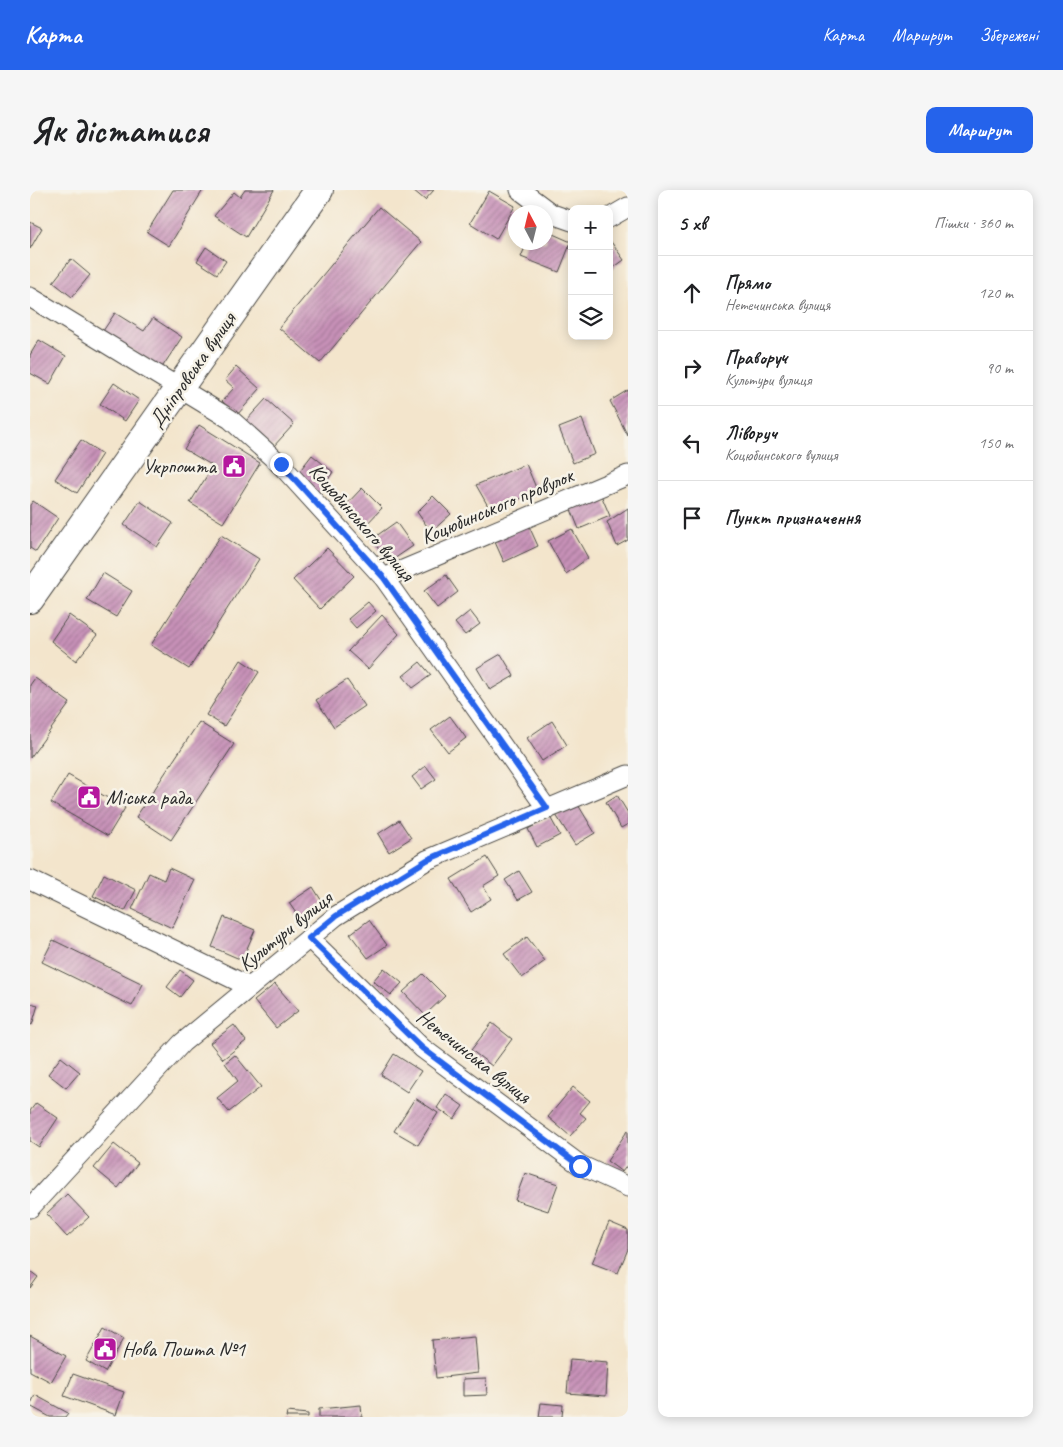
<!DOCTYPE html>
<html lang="uk">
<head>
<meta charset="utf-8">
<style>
  :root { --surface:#fff; --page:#f6f6f6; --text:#202124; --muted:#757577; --line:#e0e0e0; --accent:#2563eb }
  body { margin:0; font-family:Caveat,sans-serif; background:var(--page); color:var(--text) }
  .controls { position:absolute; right:15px; top:15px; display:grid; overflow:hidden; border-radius:10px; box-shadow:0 2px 12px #0003 }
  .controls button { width:45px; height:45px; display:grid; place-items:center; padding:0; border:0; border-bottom:1px solid var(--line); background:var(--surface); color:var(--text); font:25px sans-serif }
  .compass { position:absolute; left:478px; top:15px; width:45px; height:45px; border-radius:50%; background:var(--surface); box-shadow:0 2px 12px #0003; rotate:353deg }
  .stop { position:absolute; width:15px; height:15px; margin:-11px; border:4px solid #2563eb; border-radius:50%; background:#fff }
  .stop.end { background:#2563eb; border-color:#fff; box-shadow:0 1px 5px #0008 }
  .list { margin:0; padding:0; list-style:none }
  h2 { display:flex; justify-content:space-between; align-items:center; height:65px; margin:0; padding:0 20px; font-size:21px }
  h2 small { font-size:16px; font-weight:400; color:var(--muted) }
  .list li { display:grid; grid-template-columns:32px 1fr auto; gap:15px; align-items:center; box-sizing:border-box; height:75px; padding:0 20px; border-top:1px solid var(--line) }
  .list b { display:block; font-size:19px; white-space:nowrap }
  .list p { margin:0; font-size:16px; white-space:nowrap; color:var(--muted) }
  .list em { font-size:16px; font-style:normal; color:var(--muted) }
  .icon { flex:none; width:28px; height:28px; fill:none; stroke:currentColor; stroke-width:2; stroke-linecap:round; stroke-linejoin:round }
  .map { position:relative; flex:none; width:598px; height:1227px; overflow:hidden; border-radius:10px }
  header { display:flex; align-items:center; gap:30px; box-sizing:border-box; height:70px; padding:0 25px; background:var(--accent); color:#fff }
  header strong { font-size:24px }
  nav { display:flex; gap:28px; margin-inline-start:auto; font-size:18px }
  .intro { display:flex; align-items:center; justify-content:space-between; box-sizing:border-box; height:120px; padding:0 30px }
  h1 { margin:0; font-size:35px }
  .button { padding:12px 22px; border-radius:10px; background:var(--accent); color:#fff; font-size:18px; font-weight:700 }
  main { display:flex; gap:30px; padding:0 30px }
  aside { flex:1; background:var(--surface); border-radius:10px; box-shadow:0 2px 12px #0003 }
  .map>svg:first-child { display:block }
</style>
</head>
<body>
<header>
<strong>Карта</strong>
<nav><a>Карта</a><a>Маршрут</a><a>Збережені</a></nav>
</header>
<div class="intro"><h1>Як дістатися</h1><a class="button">Маршрут</a></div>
<main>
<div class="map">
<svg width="598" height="1227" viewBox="0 0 598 1227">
  <defs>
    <pattern id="building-hatch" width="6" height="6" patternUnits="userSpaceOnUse" patternTransform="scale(1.25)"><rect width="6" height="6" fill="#c791b8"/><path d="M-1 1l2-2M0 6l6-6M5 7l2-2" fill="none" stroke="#a27796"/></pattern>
  </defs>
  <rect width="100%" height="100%" fill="#f7f3e8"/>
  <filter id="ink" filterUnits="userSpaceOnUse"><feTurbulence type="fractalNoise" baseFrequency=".02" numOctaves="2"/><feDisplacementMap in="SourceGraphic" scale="10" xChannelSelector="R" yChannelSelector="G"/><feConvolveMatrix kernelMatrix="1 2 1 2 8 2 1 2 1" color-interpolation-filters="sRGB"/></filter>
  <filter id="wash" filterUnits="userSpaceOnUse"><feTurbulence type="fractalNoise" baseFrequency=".0096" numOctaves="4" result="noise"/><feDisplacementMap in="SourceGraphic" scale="20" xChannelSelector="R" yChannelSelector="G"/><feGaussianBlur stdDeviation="1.12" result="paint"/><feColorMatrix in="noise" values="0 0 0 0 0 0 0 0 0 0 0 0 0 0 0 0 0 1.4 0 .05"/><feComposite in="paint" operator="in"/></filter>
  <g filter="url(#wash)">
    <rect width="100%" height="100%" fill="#f3e5cc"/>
    <g id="blocks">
      <g fill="url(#building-hatch)">
        <polygon points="143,0 173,0 139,56 117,42"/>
        <polygon points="215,0 244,0 216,47 184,26 204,2 210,7"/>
        <polygon points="383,0 404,0 395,10"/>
        <polygon points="459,1 485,16 466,49 440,33"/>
        <polygon points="349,17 391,52 290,173 249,138"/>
        <polygon points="0,32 12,38 0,59"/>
        <polygon points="516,41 541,52 529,82 491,67 497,52 516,52"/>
        <polygon points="579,49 594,70 579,81"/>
        <polygon points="176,57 196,71 187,84 167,71"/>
        <polygon points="41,69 60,85 42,107 23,92"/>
        <polygon points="85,123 114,141 123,128 152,147 131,179 73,141"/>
        <polygon points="9,150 36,166 20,194 0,183 0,165"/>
        <polygon points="206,177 230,199 207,225 192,211 204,198 195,190"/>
        <polygon points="84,193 109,210 95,231 70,214"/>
        <polygon points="598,200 598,246 580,211"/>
        <polygon points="236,209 264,234 243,257 215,232"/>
        <polygon points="552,229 565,264 543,273 529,238"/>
        <polygon points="169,235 230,273 193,333 160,313 183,276 154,259"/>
        <polygon points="51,250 72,264 47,303 25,289"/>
        <polygon points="282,265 303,282 288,305 268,283"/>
        <polygon points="496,274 507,300 462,323 446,295"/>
        <polygon points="332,298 352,318 333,338 313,318"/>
        <polygon points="571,305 580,326 549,339 540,317"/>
        <polygon points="403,306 421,324 401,342 387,322"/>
        <polygon points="3,311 28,328 6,362 0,358 0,315"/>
        <polygon points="110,311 143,333 127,357 94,335"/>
        <polygon points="598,318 598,350 587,356 577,332"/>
        <polygon points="366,332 383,356 358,373 342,349"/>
        <polygon points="498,334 508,356 474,372 464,350"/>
        <polygon points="542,339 558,368 536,384 518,351"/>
        <polygon points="191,345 229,369 159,479 121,455"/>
        <polygon points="297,358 324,386 290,419 263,390"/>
        <polygon points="73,383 102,401 86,427 57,410"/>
        <polygon points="416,385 428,402 407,418 394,401"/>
        <polygon points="338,412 346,421 326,438 318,429"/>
        <polygon points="440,421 450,434 435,445 425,433"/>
        <polygon points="39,425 67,445 46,471 21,451"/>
        <polygon points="352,425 369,444 338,479 318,461"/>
        <polygon points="471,464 484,486 460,500 447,478"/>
        <polygon points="211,470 229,482 194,536 176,525"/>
        <polygon points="390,472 401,485 383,498 373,486"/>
        <polygon points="5,488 40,513 0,568 0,495"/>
        <polygon points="317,490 335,516 304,537 286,510"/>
        <polygon points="420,526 436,548 418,562 401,540"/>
        <polygon points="522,531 537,555 512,571 497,548"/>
        <polygon points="169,532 204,554 141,650 106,627"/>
        <polygon points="396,576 406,589 391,599 382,587"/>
        <polygon points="38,585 95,618 78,646 21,613"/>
        <polygon points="587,605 598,623 598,634 591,638 576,612"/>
        <polygon points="547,613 565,643 545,655 526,625"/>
        <polygon points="520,627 530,645 507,657 498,639"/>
        <polygon points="369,630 381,648 359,662 348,644"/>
        <polygon points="457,667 469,686 453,696 461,709 441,722 421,689"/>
        <polygon points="139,678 165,690 142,738 102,719 119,683 134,690"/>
        <polygon points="489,681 502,702 488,710 475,690"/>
        <polygon points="74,684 106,700 95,721 63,706"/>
        <polygon points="283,697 293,713 270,729 259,713"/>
        <polygon points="194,727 225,740 212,770 182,757"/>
        <polygon points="339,730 357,755 338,768 320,744"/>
        <polygon points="497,747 515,771 492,788 474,764"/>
        <polygon points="23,750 113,794 102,816 12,772"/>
        <polygon points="354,778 372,793 361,805 343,791"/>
        <polygon points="150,780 163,790 150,807 137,797"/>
        <polygon points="393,784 415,806 395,825 373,802"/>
        <polygon points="245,794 268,821 246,838 224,811"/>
        <polygon points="0,813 8,815 2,835 0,834"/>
        <polygon points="462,833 482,849 462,876 441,860"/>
        <polygon points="204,835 216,851 193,869 180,853"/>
        <polygon points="364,864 391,881 377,902 351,885"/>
        <polygon points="205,865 231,897 199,922 187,908 208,891 195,873"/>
        <polygon points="31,867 50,882 36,898 18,884"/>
        <polygon points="543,897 560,911 550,923 556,928 540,946 518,927"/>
        <polygon points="416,904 433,916 424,929 407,918"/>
        <polygon points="385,908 408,923 388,955 364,941"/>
        <polygon points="6,913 28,928 9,957 0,951 0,921"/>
        <polygon points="598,940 598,974 592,982 577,971"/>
        <polygon points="84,954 108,973 88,998 64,978"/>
        <polygon points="495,983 528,994 518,1021 485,1010"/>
        <polygon points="37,1004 59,1027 37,1047 16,1024"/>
        <polygon points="579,1032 598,1040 598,1059 588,1083 562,1073"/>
        <polygon points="0,1081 8,1087 0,1098"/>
        <polygon points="75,1137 94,1148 75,1182 56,1171"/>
        <polygon points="0,1146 36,1166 21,1192 0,1181"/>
        <polygon points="445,1146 448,1183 406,1188 402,1150"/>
        <polygon points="540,1169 578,1172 576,1206 537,1203"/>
        <polygon points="43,1184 94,1202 86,1225 34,1206"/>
        <polygon points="456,1188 457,1205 433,1206 433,1189"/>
        <polygon points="5,1205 38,1223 35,1227 20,1227 0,1216"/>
        <polygon points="511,1213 533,1215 532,1227 509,1227"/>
        <polygon points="331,1215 332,1227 289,1227 289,1219"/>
        <polygon points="257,1222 278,1224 278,1227 256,1227"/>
      </g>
    </g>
  </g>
  <g filter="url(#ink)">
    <use href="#blocks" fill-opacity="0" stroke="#494743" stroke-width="1"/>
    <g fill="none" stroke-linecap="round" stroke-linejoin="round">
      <g stroke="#494743" stroke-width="21">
        <g id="street">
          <polyline points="490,0 522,24 542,31"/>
          <polyline points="579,28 598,17"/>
          <polyline points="0,107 200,229 251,275 354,388 517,619"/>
          <polyline points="354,388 598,285"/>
          <polyline points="0,690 220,797"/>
          <polyline points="279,748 392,858 550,975 598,997"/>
          <polyline points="0,1018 152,853 306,726 397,670 598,585"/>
        </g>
      </g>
      <g stroke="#494743" stroke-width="30">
        <polyline id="highway" points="0,409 289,0"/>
      </g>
      <use href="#street" stroke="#fff" stroke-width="19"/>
      <use href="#highway" stroke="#fff" stroke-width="28"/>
    </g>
  </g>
  <g fill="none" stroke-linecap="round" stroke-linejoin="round" filter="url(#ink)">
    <polyline stroke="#2563eb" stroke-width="6" points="251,274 354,388 517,618 397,670 306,726 279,748 392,858 550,976"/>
  </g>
  <defs>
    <g id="civic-square" transform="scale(1.25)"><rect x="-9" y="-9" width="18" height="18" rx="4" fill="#b5179e" stroke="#f7f3e8"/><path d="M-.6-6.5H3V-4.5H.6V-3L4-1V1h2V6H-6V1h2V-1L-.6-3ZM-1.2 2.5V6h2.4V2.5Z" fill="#fff"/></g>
  </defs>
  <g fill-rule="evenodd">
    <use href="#civic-square" x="204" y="276"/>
    <use href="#civic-square" x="59" y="607"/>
    <use href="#civic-square" x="75" y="1159"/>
  </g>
  <g text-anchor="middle" stroke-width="5" stroke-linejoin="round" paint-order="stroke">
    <g font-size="21" fill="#2b2b2b" stroke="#f7f3e8">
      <text transform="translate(162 180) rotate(-55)" y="7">Дніпровська вулиця</text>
      <text transform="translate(467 316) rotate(-23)" y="7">Коцюбинського провулок</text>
      <text transform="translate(332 332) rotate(49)" y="7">Коцюбинського вулиця</text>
      <text transform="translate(255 741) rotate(-39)" y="7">Культури вулиця</text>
      <text transform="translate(444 866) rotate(38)" y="7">Нетечинська вулиця</text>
    </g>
    <g font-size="21" fill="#2b2b2b" stroke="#f7f3e8" text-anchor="start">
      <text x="186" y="283" text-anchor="end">Укрпошта</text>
      <text x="76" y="614">Міська рада</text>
      <text x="92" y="1166">Нова Пошта №1</text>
    </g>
  </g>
</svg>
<div class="controls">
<button>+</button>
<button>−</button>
<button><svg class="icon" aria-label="layers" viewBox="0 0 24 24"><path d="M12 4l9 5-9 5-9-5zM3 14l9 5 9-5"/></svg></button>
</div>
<svg class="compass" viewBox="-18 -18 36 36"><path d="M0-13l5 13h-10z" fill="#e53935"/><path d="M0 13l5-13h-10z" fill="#757577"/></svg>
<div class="stop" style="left:550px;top:976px"></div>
<div class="stop end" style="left:251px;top:274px"></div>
</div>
<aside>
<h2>5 хв<small>Пішки · 360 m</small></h2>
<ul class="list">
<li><svg class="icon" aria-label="ahead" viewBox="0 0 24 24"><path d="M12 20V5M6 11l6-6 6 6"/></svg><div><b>Прямо</b><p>Нетечинська вулиця</p></div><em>120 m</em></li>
<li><svg class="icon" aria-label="right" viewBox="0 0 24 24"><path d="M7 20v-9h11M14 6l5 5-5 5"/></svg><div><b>Праворуч</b><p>Культури вулиця</p></div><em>90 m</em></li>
<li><svg class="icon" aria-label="left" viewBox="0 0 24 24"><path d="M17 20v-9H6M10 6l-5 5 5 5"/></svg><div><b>Ліворуч</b><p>Коцюбинського вулиця</p></div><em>150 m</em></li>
<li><svg class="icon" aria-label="arrive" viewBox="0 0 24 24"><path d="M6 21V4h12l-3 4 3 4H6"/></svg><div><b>Пункт призначення</b></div></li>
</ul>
</aside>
</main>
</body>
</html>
